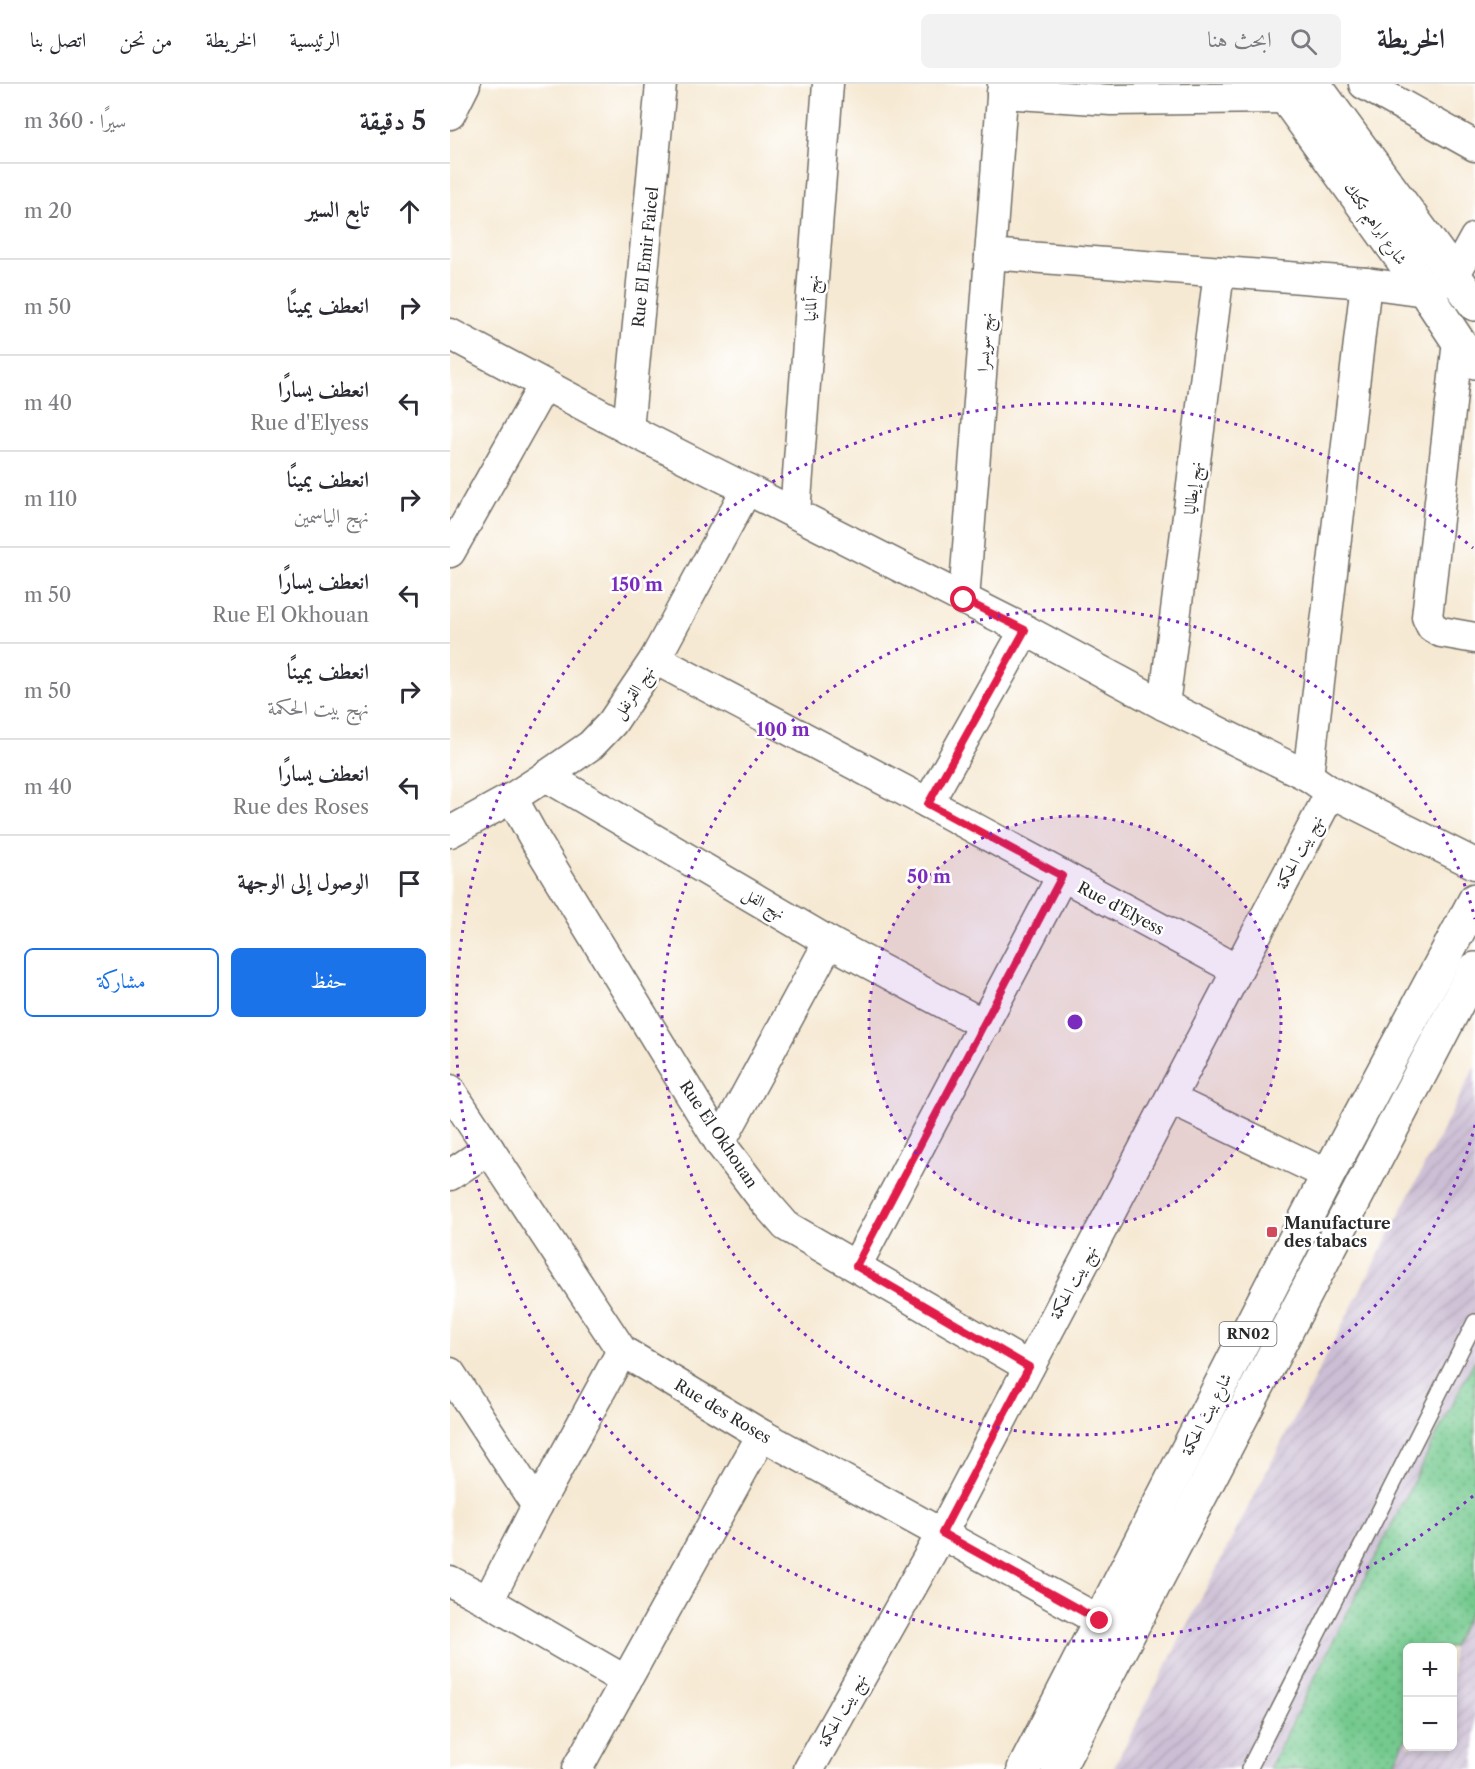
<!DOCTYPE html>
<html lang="ar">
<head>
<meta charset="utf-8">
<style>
  :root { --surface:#fff; --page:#f2f2f3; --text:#2b2b33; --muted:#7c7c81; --line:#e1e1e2; --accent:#1a73e8 }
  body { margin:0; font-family:"Libre Caslon Text",Amiri,serif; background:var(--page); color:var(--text); direction:rtl }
  .controls { position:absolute; right:18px; bottom:18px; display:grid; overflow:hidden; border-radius:9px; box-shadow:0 3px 9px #0003 }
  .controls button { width:54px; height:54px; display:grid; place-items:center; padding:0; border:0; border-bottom:2px solid var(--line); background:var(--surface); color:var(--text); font:30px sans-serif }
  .stop { position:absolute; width:18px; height:18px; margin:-14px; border:4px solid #e11d48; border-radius:50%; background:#fff }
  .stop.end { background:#e11d48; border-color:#fff; box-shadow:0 2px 6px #0008 }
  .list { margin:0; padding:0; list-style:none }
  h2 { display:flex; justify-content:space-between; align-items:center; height:78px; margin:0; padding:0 24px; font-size:26px }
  h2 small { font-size:20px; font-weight:400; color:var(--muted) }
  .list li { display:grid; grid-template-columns:39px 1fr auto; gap:18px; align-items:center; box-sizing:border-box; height:96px; padding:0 24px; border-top:2px solid var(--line) }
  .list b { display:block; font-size:22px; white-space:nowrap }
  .list p { margin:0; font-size:20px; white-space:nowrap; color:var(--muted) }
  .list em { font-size:20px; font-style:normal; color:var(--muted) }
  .actions { display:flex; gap:12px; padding:18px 24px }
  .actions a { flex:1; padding:14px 0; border:2px solid var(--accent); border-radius:9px; text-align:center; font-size:21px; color:var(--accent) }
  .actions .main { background:var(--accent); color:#fff }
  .icon { flex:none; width:33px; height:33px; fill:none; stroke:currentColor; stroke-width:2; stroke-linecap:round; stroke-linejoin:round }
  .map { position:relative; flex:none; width:1025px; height:1685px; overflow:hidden; direction:ltr }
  header { display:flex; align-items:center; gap:36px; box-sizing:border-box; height:84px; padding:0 30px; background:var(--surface); border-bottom:2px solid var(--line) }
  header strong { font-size:28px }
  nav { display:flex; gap:33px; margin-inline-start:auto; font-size:21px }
  .search { width:420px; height:54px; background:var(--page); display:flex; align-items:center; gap:15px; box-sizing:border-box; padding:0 21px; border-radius:9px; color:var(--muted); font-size:22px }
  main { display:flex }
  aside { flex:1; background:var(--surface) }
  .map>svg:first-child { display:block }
</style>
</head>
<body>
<header>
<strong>الخريطة</strong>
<div class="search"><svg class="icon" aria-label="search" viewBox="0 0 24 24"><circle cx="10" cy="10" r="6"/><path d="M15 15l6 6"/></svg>ابحث هنا</div>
<nav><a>الرئيسية</a><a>الخريطة</a><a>من نحن</a><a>اتصل بنا</a></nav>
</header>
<main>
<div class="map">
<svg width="1025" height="1685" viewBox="0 0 1025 1685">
  <defs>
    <pattern id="industrial-furrows" width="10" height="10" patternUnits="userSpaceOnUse" patternTransform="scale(1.5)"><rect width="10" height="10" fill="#ccbed4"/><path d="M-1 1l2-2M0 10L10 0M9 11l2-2" fill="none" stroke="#afa3b6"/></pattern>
    <pattern id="grass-dots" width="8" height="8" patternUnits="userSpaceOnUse" patternTransform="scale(1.5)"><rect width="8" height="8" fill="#73c98e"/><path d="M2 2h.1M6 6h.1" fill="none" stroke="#5fa374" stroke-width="1.8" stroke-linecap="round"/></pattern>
  </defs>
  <rect width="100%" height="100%" fill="#fff"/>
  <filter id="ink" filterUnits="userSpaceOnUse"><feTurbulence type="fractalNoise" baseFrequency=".0167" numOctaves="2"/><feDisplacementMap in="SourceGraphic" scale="12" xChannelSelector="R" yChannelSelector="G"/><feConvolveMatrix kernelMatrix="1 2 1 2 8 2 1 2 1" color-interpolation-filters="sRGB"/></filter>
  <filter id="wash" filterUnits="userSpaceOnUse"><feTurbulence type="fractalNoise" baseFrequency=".008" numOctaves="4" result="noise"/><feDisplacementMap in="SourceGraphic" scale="24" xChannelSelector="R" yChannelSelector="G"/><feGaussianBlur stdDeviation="1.35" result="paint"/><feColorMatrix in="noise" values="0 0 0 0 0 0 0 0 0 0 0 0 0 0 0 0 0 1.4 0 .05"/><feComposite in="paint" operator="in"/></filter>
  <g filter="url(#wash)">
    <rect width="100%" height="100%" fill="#f6e9d3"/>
    <path fill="url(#industrial-furrows)" fill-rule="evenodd" d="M1025,983V1685H663L946,1137ZM958,1564H1002V1662H958Z"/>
    <polygon fill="url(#grass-dots)" stroke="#4f7a5c" stroke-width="1.5" points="1025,1275 1025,1518 1002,1563 958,1564 957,1652 941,1685 819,1685"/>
  </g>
  <g filter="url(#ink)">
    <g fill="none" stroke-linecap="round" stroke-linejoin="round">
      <g stroke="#726e66" stroke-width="18">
        <polyline id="service" points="799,1685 1025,1238"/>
      </g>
      <g stroke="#726e66" stroke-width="33">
        <g id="minor">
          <polyline points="914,0 1025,62"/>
          <polyline points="552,9 661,16 838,14 852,2"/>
          <polyline points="0,30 15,0"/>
          <polyline points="540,170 916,199 975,207 1004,192 1025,154"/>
          <polyline points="0,250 178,345 575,546 714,621 858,692 881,708 1025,780"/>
          <polyline points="1008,257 977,533 982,543 991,548 1025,554"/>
          <polyline points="178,345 211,0"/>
          <polyline points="345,429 378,0"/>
          <polyline points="0,468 94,301"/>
          <polyline points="514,516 553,0"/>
          <polyline points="205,575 478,719 787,886"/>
          <polyline points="714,621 769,188"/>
          <polyline points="96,692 379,858 535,941"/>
          <polyline points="858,692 916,199"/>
          <polyline points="62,714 87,759 270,1059 315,1118 336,1142 579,1283"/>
          <polyline points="478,719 575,546"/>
          <polyline points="0,748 62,714 96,692 141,661 162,639 205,575 297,405"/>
          <polyline points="0,1006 172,1267 312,1351 650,1537"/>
          <polyline points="720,1015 878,1091"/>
          <polyline points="270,1059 379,858"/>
          <polyline points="0,1091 39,1065"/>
          <polyline points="406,1182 612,792"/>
          <polyline points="0,1289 87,1422"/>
          <polyline points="0,1497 38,1517 176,1597"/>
          <polyline points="38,1517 87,1422 172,1267"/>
          <polyline points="127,1685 312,1351"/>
          <polyline points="359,1685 492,1449 881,708"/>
        </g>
      </g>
      <g stroke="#726e66" stroke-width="36">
        <g id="tertiary">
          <polyline points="826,0 975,207 1008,257 1025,278"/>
          <polyline points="864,0 1025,220"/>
        </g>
      </g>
      <g stroke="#726e66" stroke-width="36">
        <g id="primary">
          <polyline points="574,1685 878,1091 1025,816"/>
          <polyline points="608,1685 1025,885"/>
        </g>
      </g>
      <use href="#service" stroke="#fff" stroke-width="15"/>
      <use href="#minor" stroke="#fff" stroke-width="30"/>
      <use href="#tertiary" stroke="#fff" stroke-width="33"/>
      <use href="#primary" stroke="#fff" stroke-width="33"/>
    </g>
  </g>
  <g fill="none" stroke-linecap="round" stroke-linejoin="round" filter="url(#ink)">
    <polyline stroke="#e11d48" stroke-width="8" points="514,516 575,546 478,720 612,792 406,1182 579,1283 492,1449 650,1537"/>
  </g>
  <circle cx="625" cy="938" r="206" fill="#7b2cbf" fill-opacity=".12"/>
  <g fill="none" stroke="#7b2cbf" stroke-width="3" stroke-dasharray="3 6">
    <circle cx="625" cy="938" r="206"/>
    <path d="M1025 1041A413 413 0 1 1 1025 835"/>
    <path d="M1023 1412A619 619 0 1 1 1023 464"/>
  </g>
  <rect fill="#d1495b" stroke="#fff" stroke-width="2" x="816" y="1142" width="12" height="12" rx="3"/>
  <g text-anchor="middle" stroke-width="5" stroke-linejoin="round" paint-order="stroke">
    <rect fill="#fff" stroke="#6b6b6b" stroke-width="1.5" x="769.5" y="1238" width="57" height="24" rx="4.5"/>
    <g font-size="15" font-weight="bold" fill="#2b2b2b">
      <text x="798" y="1255">RN02</text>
    </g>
    <g font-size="16" fill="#2b2b2b" stroke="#fff">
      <text transform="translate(926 139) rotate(55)" y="6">شارع ابراهيم تكتك</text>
      <text transform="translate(195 173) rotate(-84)" y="6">Rue El Emir Faicel</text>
      <text transform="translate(361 214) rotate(-86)" y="6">نهج ألمانيا</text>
      <text transform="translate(534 258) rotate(-86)" y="6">نهج سويسرا</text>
      <text transform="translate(742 404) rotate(-83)" y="6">نهج إيطاليا</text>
      <text transform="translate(183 608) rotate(-56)" y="6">نهج القرنفل</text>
      <text transform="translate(849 768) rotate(-62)" y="6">نهج بيت الحكمة</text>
      <text transform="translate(314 819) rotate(30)" y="6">نهج الفل</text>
      <text transform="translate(671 824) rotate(28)" y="6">Rue d'Elyess</text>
      <text transform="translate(269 1050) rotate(56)" y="6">Rue El Okhouan</text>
      <text transform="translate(623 1198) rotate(-62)" y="6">نهج بيت الحكمة</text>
      <text transform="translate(273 1327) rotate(31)" y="6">Rue des Roses</text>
      <text transform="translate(756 1330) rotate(-63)" y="6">شارع بيت الحكمة</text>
      <text transform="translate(392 1626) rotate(-61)" y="6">نهج بيت الحكمة</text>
    </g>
    <g font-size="16" font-weight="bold" fill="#2b2b2b" stroke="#fff" text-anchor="start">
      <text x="834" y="1145">Manufacture<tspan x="834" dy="18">des tabacs</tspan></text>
    </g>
  </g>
  <circle cx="625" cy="938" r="9" fill="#7b2cbf" stroke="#fff" stroke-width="3"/>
  <g font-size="18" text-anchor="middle" font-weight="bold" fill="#7b2cbf" stroke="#fff" stroke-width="5" stroke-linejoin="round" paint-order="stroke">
    <text x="187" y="507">150 m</text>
    <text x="333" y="652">100 m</text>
    <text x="479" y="799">50 m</text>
  </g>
</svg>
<div class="controls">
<button>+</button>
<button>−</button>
</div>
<div class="stop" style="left:514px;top:516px"></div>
<div class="stop end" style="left:650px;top:1537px"></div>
</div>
<aside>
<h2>5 دقيقة<small>سيرًا · 360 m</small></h2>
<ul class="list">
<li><svg class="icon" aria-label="ahead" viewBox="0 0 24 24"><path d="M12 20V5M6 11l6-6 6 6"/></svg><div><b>تابع السير</b></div><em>20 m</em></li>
<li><svg class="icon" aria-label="right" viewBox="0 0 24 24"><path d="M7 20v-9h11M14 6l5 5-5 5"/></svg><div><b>انعطف يمينًا</b></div><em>50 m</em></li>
<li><svg class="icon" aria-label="left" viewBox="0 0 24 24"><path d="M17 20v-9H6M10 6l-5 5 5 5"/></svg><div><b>انعطف يسارًا</b><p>Rue d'Elyess</p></div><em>40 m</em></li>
<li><svg class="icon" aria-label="right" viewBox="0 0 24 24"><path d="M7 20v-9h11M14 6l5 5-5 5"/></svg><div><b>انعطف يمينًا</b><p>نهج الياسمين</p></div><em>110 m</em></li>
<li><svg class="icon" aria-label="left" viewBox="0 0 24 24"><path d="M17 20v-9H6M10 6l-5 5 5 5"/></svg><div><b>انعطف يسارًا</b><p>Rue El Okhouan</p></div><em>50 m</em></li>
<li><svg class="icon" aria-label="right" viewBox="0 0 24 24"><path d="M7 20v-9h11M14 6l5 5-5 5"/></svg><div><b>انعطف يمينًا</b><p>نهج بيت الحكمة</p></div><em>50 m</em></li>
<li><svg class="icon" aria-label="left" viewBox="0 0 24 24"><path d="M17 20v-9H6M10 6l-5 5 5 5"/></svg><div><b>انعطف يسارًا</b><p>Rue des Roses</p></div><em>40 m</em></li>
<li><svg class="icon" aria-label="arrive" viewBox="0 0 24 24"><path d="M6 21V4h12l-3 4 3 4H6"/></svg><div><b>الوصول إلى الوجهة</b></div></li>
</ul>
<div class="actions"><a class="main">حفظ</a><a>مشاركة</a></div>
</aside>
</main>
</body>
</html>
